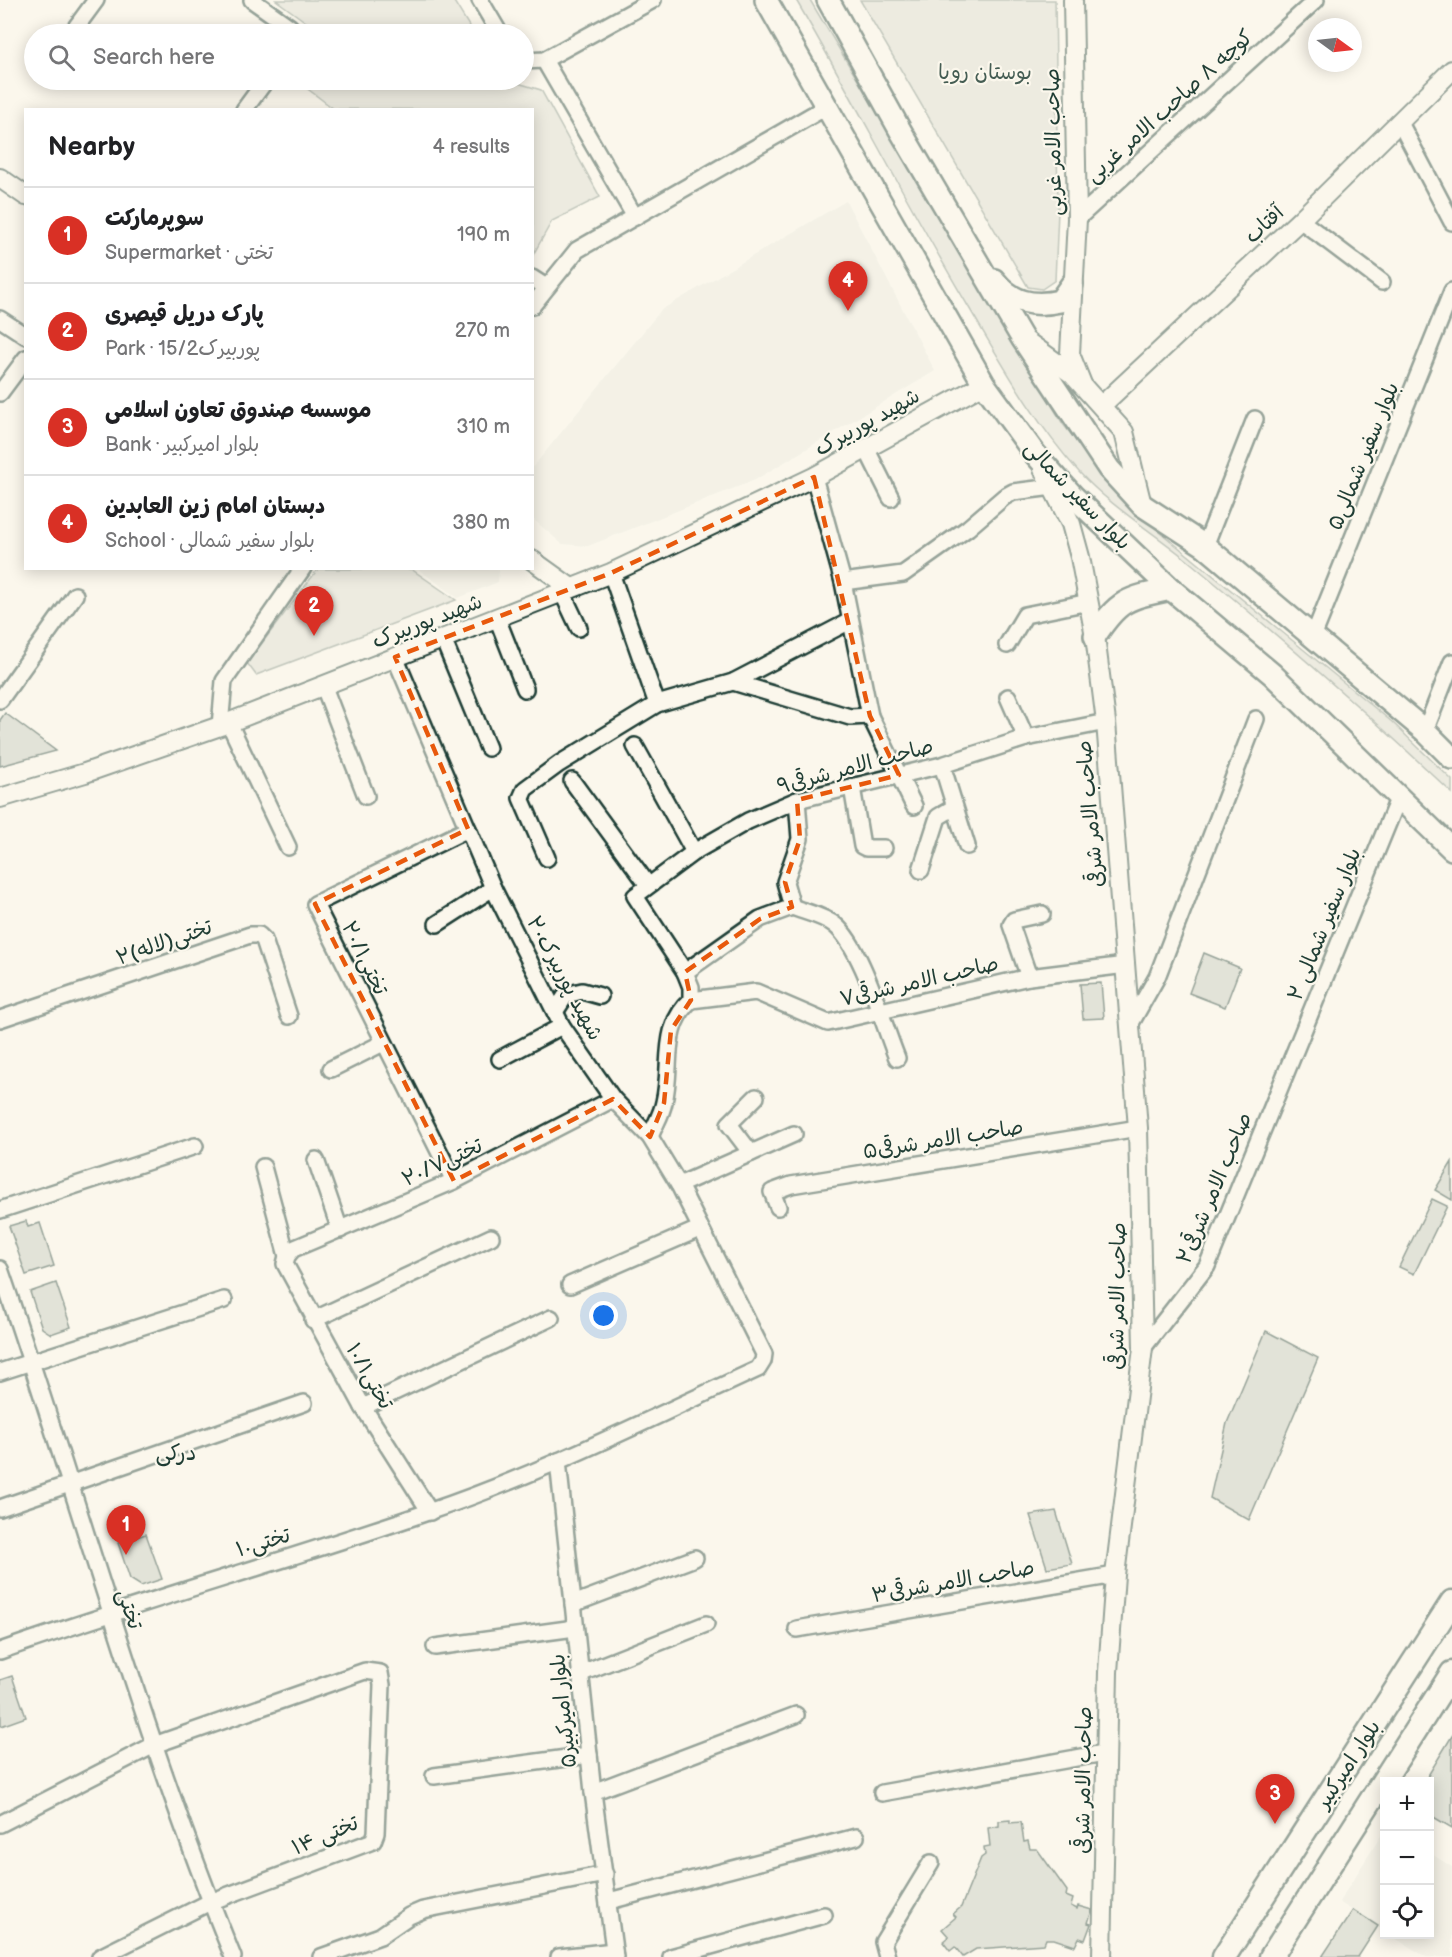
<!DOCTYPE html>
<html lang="en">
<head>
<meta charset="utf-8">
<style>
  :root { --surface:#fff; --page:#f2f2f2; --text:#202124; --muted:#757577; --line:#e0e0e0; --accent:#d93025 }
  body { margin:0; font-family:"Balsamiq Sans","Playpen Sans Arabic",sans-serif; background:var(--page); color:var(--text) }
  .controls { position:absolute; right:18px; bottom:18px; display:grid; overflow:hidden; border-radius:0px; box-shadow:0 3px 15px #0003 }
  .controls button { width:54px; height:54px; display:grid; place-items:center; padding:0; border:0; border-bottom:2px solid var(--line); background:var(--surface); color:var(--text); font:30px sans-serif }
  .compass { position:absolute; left:1308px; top:18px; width:54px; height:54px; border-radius:50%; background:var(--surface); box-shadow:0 3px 15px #0003; rotate:105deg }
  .you { position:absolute; left:604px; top:1316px; width:21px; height:21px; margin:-15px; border:4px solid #fff; border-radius:50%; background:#1a73e8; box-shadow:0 0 0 9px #1a73e833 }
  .badge { display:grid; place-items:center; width:39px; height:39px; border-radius:50%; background:var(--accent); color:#fff; font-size:20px; font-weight:700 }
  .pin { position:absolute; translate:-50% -50px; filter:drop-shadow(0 2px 3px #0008) }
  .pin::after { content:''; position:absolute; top:32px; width:21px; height:18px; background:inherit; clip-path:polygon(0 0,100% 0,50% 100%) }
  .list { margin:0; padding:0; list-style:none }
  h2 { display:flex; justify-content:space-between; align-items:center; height:78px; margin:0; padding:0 24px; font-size:26px }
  h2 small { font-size:20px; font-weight:400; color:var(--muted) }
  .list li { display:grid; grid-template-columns:39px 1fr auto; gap:18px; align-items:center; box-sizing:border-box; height:96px; padding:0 24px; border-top:2px solid var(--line) }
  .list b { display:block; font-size:22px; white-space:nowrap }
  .list p { margin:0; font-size:20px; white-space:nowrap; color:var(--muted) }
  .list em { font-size:20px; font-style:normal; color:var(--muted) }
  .icon { flex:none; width:33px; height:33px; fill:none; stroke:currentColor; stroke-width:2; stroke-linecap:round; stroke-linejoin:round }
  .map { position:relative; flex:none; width:1452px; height:1957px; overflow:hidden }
  .search { position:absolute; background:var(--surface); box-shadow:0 3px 15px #0003; left:24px; top:24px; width:510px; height:66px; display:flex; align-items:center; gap:15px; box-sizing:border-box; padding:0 21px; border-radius:33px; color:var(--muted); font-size:22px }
  .panel { position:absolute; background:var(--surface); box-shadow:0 3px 15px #0003; left:24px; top:108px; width:510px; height:462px; border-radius:0px }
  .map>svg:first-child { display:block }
</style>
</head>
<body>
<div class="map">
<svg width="1452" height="1957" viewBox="0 0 1452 1957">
  <rect width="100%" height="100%" fill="#fbf7ec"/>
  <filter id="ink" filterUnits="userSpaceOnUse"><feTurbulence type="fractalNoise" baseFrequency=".0167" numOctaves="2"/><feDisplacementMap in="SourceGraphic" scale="12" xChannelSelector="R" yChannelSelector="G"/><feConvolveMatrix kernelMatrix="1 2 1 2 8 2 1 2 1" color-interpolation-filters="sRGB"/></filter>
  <g filter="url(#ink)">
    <g fill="#eae9de">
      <polygon points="846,201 935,371 755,480 588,546 562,544 533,519 533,467 661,310"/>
      <polygon points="497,569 499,570 498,582 458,598 418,569"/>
      <polygon points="1384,1831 1384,1931 1339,1902"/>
      <polygon points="1430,1853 1452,1867 1452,1957 1426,1957 1390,1935 1430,1934"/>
    </g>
    <g fill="#dbdcd1" stroke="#7d8c82" stroke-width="1.5">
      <polygon points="276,0 453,0 474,34 308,34 310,25"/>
      <path d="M796,0H810L1063,424L1127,505L1392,722L1452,780V793C1369,714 1281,638 1192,564C1155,533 1112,508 1079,472C1035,423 1004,367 971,311C910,209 856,103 796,0Z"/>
      <polygon points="860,0 1055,0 1058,211 1055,280 1042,289 1028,287"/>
      <polygon points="296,80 508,80 541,90 600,197 552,221 533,255 532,110 334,109"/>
      <polygon points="318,569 411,569 456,600 256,675 247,663"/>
    </g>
    <g fill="#c4c9be" stroke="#1f3d34" stroke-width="1.5">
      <polygon points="5,713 56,751 0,766 0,720"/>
      <polygon points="1204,953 1240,968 1225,1007 1189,993"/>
      <polygon points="1101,983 1104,1018 1083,1019 1080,984"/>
      <polygon points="1452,1162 1452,1200 1435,1190"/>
      <polygon points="1432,1199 1447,1206 1414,1274 1399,1267"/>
      <polygon points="26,1221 28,1227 40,1223 54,1266 26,1275 9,1226"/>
      <polygon points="56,1283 71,1327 51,1334 42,1328 30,1292"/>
      <polygon points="1266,1331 1318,1358 1249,1520 1210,1498 1227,1423"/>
      <polygon points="1056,1511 1072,1564 1047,1568 1030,1515"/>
      <polygon points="146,1534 162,1579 141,1586 130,1579 118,1543"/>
      <polygon points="12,1676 26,1717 1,1726 0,1680"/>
      <polygon points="1452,1736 1452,1828 1430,1815 1430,1782 1424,1782"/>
      <polygon points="1010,1820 1010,1823 1021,1822 1024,1842 1028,1841 1030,1849 1037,1849 1067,1891 1066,1896 1073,1899 1071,1906 1077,1909 1078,1906 1092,1910 1088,1923 1091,1924 1085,1940 1079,1938 1075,1946 1054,1939 1046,1939 1044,1944 976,1949 963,1957 955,1947 950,1951 943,1942 949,1937 942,1929 956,1917 953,1914 961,1907 981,1858 985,1855 984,1847 990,1846 988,1828 999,1826 999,1821"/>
      <polygon points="1353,1910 1378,1926 1358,1957 1322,1957"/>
    </g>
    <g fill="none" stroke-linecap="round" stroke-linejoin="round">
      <g stroke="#1f3d34" stroke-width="20">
        <g id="minor">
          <polyline points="252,0 290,27 292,34"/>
          <polyline points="480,0 500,34"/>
          <polyline points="71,34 96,0"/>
          <polyline points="544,60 635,217"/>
          <polyline points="524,61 544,60 653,0"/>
          <polyline points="244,110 266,80"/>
          <polyline points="1399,121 1452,222"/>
          <polyline points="1077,219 1316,0"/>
          <polyline points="1300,220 1382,282"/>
          <polyline points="532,278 546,287"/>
          <polyline points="532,306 577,250 826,107"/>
          <polyline points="0,319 26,336"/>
          <polyline points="0,393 26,358"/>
          <polyline points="866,448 891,498"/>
          <polyline points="814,477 843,582 870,716 914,806"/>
          <polyline points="1205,546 1255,419"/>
          <polyline points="611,573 657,704"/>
          <polyline points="843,582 903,574 968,528 1004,497 1013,492 1053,487"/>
          <polyline points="562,592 579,628"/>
          <polyline points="497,618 525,689"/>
          <polyline points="1313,637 1452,291"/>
          <polyline points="443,639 488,748"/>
          <polyline points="1007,645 1025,615 1089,602"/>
          <polyline points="733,682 850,717 870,716"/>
          <polyline points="324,687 366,796"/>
          <polyline points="1008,697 1026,738"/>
          <polyline points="0,700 75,595"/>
          <polyline points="229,723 288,847"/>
          <polyline points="220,726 224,681 303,568"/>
          <polyline points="1425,731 1452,662"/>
          <polyline points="635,746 694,852"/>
          <polyline points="942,765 967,846"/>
          <polyline points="572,781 648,885"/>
          <polyline points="852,787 862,846 866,848 884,848"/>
          <polyline points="547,858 521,798 525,789 559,764 657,704 733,682 850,621"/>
          <polyline points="921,870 938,817 953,808"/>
          <polyline points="792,907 785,882 800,839 797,800"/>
          <polyline points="437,924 493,888"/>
          <path d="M685,972L760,919L792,907C805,912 824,916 835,925C862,947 883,1024 897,1058"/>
          <polyline points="1029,977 1011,925 1014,920 1042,914"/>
          <polyline points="691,1000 691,987 685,972 635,896 694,852 748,821 797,800 942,765 1026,738 1106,722"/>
          <polyline points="691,1000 756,992 828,1023 1029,977 1126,965"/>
          <polyline points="555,1012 566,995 582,991 600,996"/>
          <polyline points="0,1019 250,935 259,935 264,940 289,1016"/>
          <polyline points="1131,1023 1157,977 1256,719"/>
          <polyline points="500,1059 562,1026"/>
          <polyline points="331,1069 383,1043"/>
          <path d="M650,1137C654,1126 662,1114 664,1102C673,1065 660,1028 691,1000"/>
          <polyline points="751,1153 729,1124 756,1097"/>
          <polyline points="316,1160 340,1230"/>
          <polyline points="263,1167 287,1256 285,1264 363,1407 430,1512"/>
          <polyline points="454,1181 315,904 468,829"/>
          <polyline points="679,1185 794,1134"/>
          <polyline points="778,1207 772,1192 791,1185 1138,1128"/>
          <polyline points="0,1210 195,1146"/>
          <polyline points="287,1256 293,1249 454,1181 613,1099"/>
          <path d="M0,1269C79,1498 141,1732 233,1957"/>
          <polyline points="570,1285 699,1229"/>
          <polyline points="313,1320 491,1237"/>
          <polyline points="1143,1348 1207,1266 1398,799"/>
          <polyline points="0,1372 224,1300"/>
          <polyline points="363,1407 551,1318"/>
          <polyline points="558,1461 593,1792 615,1957"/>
          <polyline points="0,1508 304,1403"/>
          <polyline points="573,1604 695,1558"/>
          <polyline points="797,1629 1115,1575"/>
          <polyline points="435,1647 575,1628"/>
          <path d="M0,1651C142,1601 286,1561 428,1512C541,1474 649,1419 758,1369L763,1361L764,1354L679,1185L650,1137L613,1099L562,1026L493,888L395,657"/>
          <polyline points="582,1673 706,1624"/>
          <polyline points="434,1776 589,1755"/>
          <polyline points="593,1792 796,1715"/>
          <polyline points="882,1793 1104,1753"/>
          <polyline points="0,1824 154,1745 365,1671 380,1673 382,1685 376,1833 373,1841 210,1902 100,1957"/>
          <polyline points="609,1901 856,1837"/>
          <polyline points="321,1957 380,1936 409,1916 423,1910 605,1874"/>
          <polyline points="559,1957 614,1951"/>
          <polyline points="671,1957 824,1915"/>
          <polyline points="887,1957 883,1942 931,1863"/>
        </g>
      </g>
      <g stroke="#1f3d34" stroke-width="22">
        <g id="tertiary">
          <polyline points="1073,0 1077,219 1070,354 1082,384"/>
          <polyline points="0,178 26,196"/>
          <polyline points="1025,340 1072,374 1124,432 1142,505"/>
          <polyline points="1102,405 1300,220 1452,70"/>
          <polyline points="1043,469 1071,524 1080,557 1095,636 1106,722 1138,1128 1143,1348 1115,1575 1108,1672 1102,1957"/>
          <polyline points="532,560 571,588"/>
          <polyline points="0,798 85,773 220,726 611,573 814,477 984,384"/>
        </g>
      </g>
      <g stroke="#1f3d34" stroke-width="26">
        <g id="secondary">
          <polyline points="766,0 984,384 1035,454 1073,496 1171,589 1272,674 1452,849"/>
          <polyline points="828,0 900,130 1022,338 1109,469 1142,505 1205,546 1425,731 1452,758"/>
          <path d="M994,280C1012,303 1033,307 1060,301L1072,284"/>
          <path d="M1095,636C1119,599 1128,598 1171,589"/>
        </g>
      </g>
      <g stroke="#1f3d34" stroke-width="27">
        <g id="primary">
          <polyline points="1224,1957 1452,1602"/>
          <polyline points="1271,1957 1452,1673"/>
        </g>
      </g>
      <use href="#minor" stroke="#fbf7ec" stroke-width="15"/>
      <use href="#tertiary" stroke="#fbf7ec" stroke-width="18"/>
      <use href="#secondary" stroke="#fbf7ec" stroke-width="21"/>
      <use href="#primary" stroke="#fbf7ec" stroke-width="22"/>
    </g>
  </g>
  <path d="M0 0H1452V1957H0ZM814,477L870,716L899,775L797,800L800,839L785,882L792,907L760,919L685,972L691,1000L671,1030L664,1103L650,1137L613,1099L454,1181L315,904L468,829L395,657L611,573Z" fill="#fbf7ec" fill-opacity=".55" fill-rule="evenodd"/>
  <path fill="none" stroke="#e8590c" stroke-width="4.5" stroke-dasharray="12 8" stroke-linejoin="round" d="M814,477L870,716L899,775L797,800L800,839L785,882L792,907L760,919L685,972L691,1000L671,1030L664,1103L650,1137L613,1099L454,1181L315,904L468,829L395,657L611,573Z"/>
  <g text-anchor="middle" stroke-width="4.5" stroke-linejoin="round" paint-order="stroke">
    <g font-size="21" fill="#455d53" stroke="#fbf7ec">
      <text x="985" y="79">بوستان رویا</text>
    </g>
    <g font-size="21" fill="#1f3d34" stroke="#fbf7ec">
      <text transform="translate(1169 106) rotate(-42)" y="7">کوچه ۸ صاحب الامر غربی</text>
      <text transform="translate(1053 142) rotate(-91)" y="7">صاحب الامر غربی</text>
      <text transform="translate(1264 224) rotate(-43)" y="7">آفتاب</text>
      <text transform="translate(867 422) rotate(-29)" y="7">شهید پوربیرک</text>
      <text transform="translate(1363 456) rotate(-68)" y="7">بلوار سفیر شمالی۵</text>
      <text transform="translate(1078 495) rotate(46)" y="7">بلوار سفیر شمالی</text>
      <text transform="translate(427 621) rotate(-21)" y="7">شهید پوربیرک</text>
      <text transform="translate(855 766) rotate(-15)" y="7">صاحب الامر شرقی۹</text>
      <text transform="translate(1090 814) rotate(-95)" y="7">صاحب الامر شرقی</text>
      <text transform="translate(1324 924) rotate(-68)" y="7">بلوار سفیر شمالی ۲</text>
      <text transform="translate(164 942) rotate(-19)" y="7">۲تختی(لاله)</text>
      <text transform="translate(365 958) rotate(64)" y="7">تختی۲۰/۱</text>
      <text transform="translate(565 978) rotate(62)" y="7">شهید پوربیرک۲۰</text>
      <text transform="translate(919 981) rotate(-13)" y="7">صاحب الامر شرقی۷</text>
      <text transform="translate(943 1139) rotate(-9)" y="7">صاحب الامر شرقی۵</text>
      <text transform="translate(442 1162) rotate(-25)" y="7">تختی۲۰/۷</text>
      <text transform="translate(1214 1188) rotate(-67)" y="7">۲صاحب الامر شرقی</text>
      <text transform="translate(1117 1296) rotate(-89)" y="7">صاحب الامر شرقی</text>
      <text transform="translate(370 1376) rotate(60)" y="7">تختی۱۰/۱</text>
      <text transform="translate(263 1542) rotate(-17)" y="7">تختی۱۰</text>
      <text transform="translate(953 1581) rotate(-10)" y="7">صاحب الامر شرقی۳</text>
      <text transform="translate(130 1609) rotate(72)" y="7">تختی</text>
      <text transform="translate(563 1711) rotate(-96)" y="7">بلوار امیرکبیر۵</text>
      <text transform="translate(1348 1764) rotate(-57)" y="7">بلوار امیرکبیر</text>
      <text transform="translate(1083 1780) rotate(-89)" y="7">صاحب الامر شرقی</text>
      <text transform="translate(325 1835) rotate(-23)" y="7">تختی ۱۴</text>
    </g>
    <g font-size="22" fill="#1f3d34" stroke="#fbf7ec">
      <text x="176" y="1460">درکی</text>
    </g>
  </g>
</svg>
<div class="controls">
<button>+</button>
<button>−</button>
<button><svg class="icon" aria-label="locate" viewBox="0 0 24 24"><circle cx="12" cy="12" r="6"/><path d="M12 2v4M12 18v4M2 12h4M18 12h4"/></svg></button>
</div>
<svg class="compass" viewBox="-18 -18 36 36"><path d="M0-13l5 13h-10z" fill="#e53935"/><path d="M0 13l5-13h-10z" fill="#757577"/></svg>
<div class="you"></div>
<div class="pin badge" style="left:126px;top:1555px">1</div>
<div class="pin badge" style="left:314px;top:636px">2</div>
<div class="pin badge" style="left:1275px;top:1824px">3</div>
<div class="pin badge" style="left:848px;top:311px">4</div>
<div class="search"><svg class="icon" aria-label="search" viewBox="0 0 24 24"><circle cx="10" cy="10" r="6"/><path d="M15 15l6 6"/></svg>Search here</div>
<section class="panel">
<h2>Nearby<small>4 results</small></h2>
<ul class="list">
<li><span class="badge">1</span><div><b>سوپرمارکت</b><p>Supermarket · تختی</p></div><em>190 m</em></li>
<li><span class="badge">2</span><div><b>پارک دریل قیصری</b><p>Park · پوربیرک15/2</p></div><em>270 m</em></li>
<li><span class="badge">3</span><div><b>موسسه صندوق تعاون اسلامی</b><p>Bank · بلوار امیرکبیر</p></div><em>310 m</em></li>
<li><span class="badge">4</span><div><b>دبستان امام زین العابدین</b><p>School · بلوار سفیر شمالی</p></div><em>380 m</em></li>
</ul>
</section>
</div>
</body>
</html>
